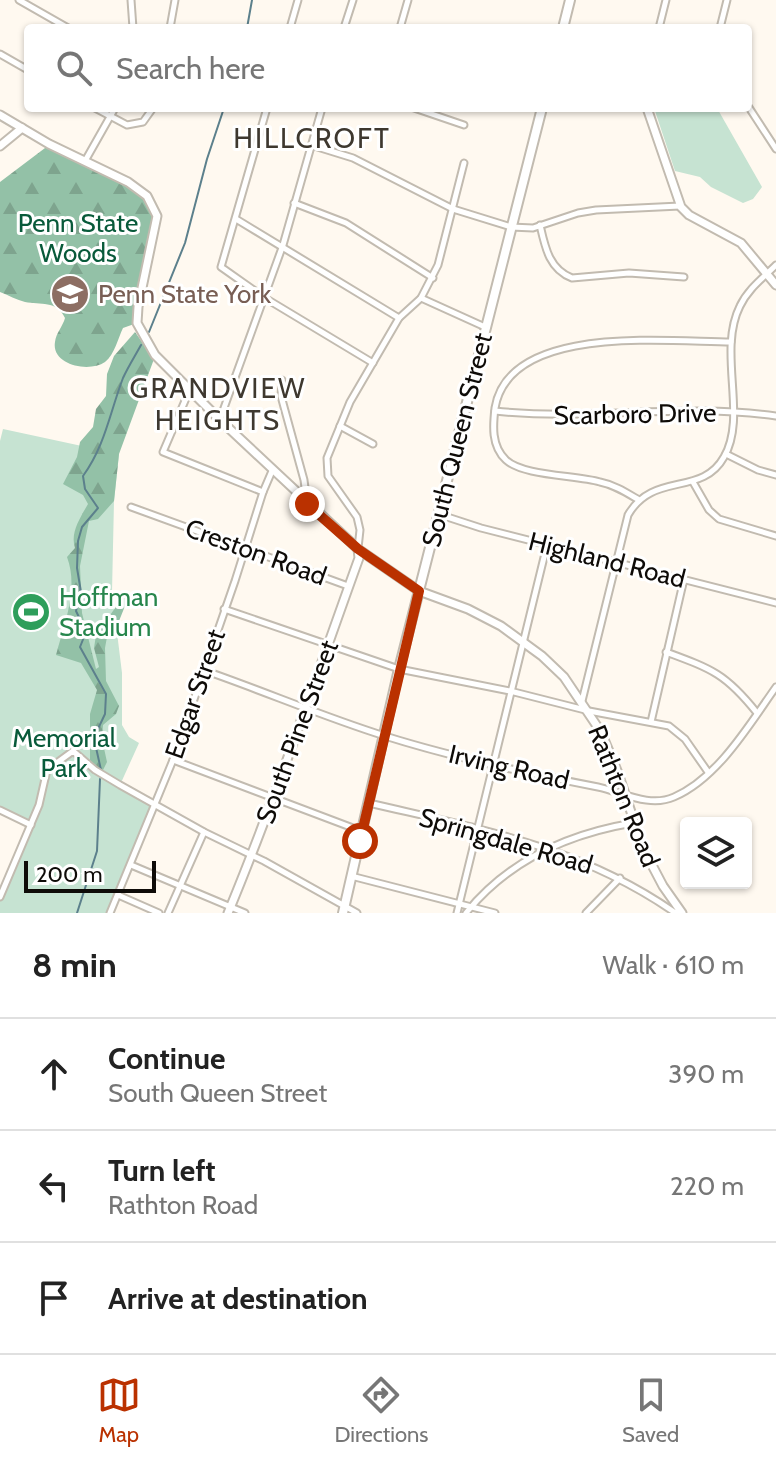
<!DOCTYPE html>
<html lang="en">
<head>
<meta charset="utf-8">
<style>
  :root { --surface:#fff; --page:#f6f6f6; --text:#222; --muted:#767676; --line:#e0e0e0; --accent:#ba3100 }
  body { margin:0; font-family:Cabin,sans-serif; background:var(--page); color:var(--text) }
  .controls { position:absolute; right:24px; bottom:24px; display:grid; overflow:hidden; border-radius:8px; box-shadow:0 2px 6px #0004 }
  .controls button { width:72px; height:72px; display:grid; place-items:center; padding:0; border:0; border-bottom:2px solid var(--line); background:var(--surface); color:var(--text); font:40px sans-serif }
  .scale { position:absolute; left:24px; bottom:20px; width:132px; box-sizing:border-box; padding-left:8px; border:4px solid #0e0b08; border-top:0; font-size:22px; line-height:28px; white-space:nowrap; color:#0e0b08; -webkit-text-stroke:6px #fff; paint-order:stroke }
  .stop { position:absolute; width:24px; height:24px; margin:-18px; border:6px solid #ba3100; border-radius:50%; background:#fff }
  .stop.end { background:#ba3100; border-color:#fff; box-shadow:0 2px 8px #0008 }
  .list { margin:0; padding:0; list-style:none }
  h2 { display:flex; justify-content:space-between; align-items:center; height:104px; margin:0; padding:0 32px; font-size:34px }
  h2 small { font-size:26px; font-weight:400; color:var(--muted) }
  .list li { display:grid; grid-template-columns:52px 1fr auto; gap:24px; align-items:center; box-sizing:border-box; height:112px; padding:0 32px; border-top:2px solid var(--line) }
  .list b { display:block; font-size:30px; white-space:nowrap }
  .list p { margin:0; font-size:26px; white-space:nowrap; color:var(--muted) }
  .list em { font-size:26px; font-style:normal; color:var(--muted) }
  .icon { flex:none; width:44px; height:44px; fill:none; stroke:currentColor; stroke-width:2; stroke-linecap:round; stroke-linejoin:round }
  .map { position:relative; flex:none; width:776px; height:913px; overflow:hidden }
  .search { position:absolute; background:var(--surface); box-shadow:0 2px 6px #0004; left:24px; right:24px; top:24px; height:88px; display:flex; align-items:center; gap:20px; box-sizing:border-box; padding:0 28px; border-radius:8px; color:var(--muted); font-size:30px }
  .sheet { height:440px; background:var(--surface) }
  nav { display:flex; justify-content:space-around; align-items:center; box-sizing:border-box; height:112px; border-top:2px solid var(--line); background:var(--surface); font-size:22px; color:var(--muted) }
  nav a { display:grid; justify-items:center; gap:4px }
  nav .on { color:var(--accent) }
  .map>svg:first-child { display:block }
</style>
</head>
<body>
<div class="map">
<svg width="776" height="913" viewBox="0 0 776 913">
  <defs>
    <pattern id="forest-firs" width="22" height="20" patternUnits="userSpaceOnUse" patternTransform="scale(2)"><rect width="22" height="20" fill="#93c1a7"/><path d="M5 1l3.5 6h-7zM16 11l3.5 6h-7z" fill="#7ea48e"/></pattern>
  </defs>
  <rect width="100%" height="100%" fill="#fff9f0"/>
  <g fill="#c6e3d2">
    <polygon points="654,108 717,108 762,187 753,199 743,203 711,187 700,177 675,171"/>
    <polygon points="3,429 119,454 114,501 112,592 122,673 122,725 129,737 139,743 120,785 156,805 110,913 0,913 0,897 31,825 0,810 0,441"/>
  </g>
  <g fill="url(#forest-firs)">
    <path d="M49,145L147,196L157,216L137,323L123,328C118,338 115,354 105,362C89,373 51,365 55,342C56,333 63,326 65,318C57,300 40,305 25,302C17,300 8,295 0,292V182Z"/>
    <path d="M135,332L154,359L119,454L114,501L98,519L89,521L80,566L82,613L96,669L99,667L94,648L96,635L125,594L129,596L117,626L110,631L107,637L105,648L106,681L119,706L116,714L103,725L102,739L107,762L101,774L90,766V714L97,690L81,663L56,655C64,624 79,589 67,557L75,548C70,533 80,518 88,504L83,495L63,484L77,457L80,442L93,427L96,409L106,396L107,374L114,356Z"/>
  </g>
  <g fill="none" stroke-linecap="round" stroke-linejoin="round">
    <g stroke="#5c808c" stroke-width="2">
      <polyline points="247,28 252,0"/>
      <polyline points="149,332 185,243 207,159 224,108"/>
      <path d="M101,770L95,743L96,733L105,714L106,694L80,647L86,632L76,611L81,592L77,568L78,541L82,527L98,508L85,489L83,476C105,446 110,412 123,378C128,367 135,356 141,345"/>
      <polyline points="77,913 97,851 100,779"/>
    </g>
    <g stroke="#c2bbb0" stroke-width="9">
      <g id="street">
        <polyline points="19,0 68,28"/>
        <polyline points="131,0 133,28"/>
        <polyline points="170,28 175,0"/>
        <polyline points="290,28 298,0"/>
        <polyline points="344,28 353,0"/>
        <polyline points="400,28 408,0"/>
        <polyline points="659,28 666,0"/>
        <polyline points="720,28 727,0"/>
        <polyline points="0,54 28,70"/>
        <polyline points="748,106 776,149"/>
        <polyline points="95,108 127,125 143,122 153,108"/>
        <polyline points="267,108 221,267 265,298 373,363"/>
        <polyline points="414,108 464,125"/>
        <polyline points="311,145 353,158 453,209 511,227 533,228 578,213 596,210 680,206"/>
        <polyline points="85,161 115,108"/>
        <polyline points="294,203 346,223 433,278"/>
        <polyline points="236,219 399,318"/>
        <path d="M540,225C545,247 549,269 572,278L629,273L684,277"/>
        <polyline points="421,298 485,327"/>
        <polyline points="282,380 281,396 304,480 307,503"/>
        <polyline points="190,389 163,452 263,492"/>
        <path d="M495,411C588,421 683,403 776,416"/>
        <polyline points="220,419 283,245 322,108"/>
        <polyline points="340,426 373,444"/>
        <polyline points="726,454 758,470 776,475"/>
        <polyline points="693,482 709,510 719,519 776,536"/>
        <path d="M639,500C627,493 615,485 600,482C576,475 523,476 506,460C491,446 493,425 495,408C509,323 669,342 731,342"/>
        <polyline points="131,507 348,586"/>
        <polyline points="438,514 481,528 776,603"/>
        <polyline points="358,548 360,530 357,517 328,476 327,458 350,402 399,318 421,298 438,265 464,163"/>
        <polyline points="224,609 399,669 510,691 589,711 669,726 685,739 708,772"/>
        <path d="M666,652C712,669 726,674 757,713"/>
        <path d="M203,670C264,691 324,717 385,736C455,758 526,773 598,787C622,792 649,808 674,797C718,778 749,725 776,687"/>
        <path d="M582,701L628,515C653,471 702,497 724,457C748,416 717,352 740,306C748,289 763,278 776,265"/>
        <polyline points="651,722 684,579"/>
        <polyline points="173,760 361,831"/>
        <path d="M369,803C479,829 579,846 674,912L680,913"/>
        <polyline points="0,810 31,825"/>
        <polyline points="131,865 245,913"/>
        <polyline points="351,876 495,913"/>
        <polyline points="118,895 159,913"/>
        <polyline points="0,897 39,805 47,770 73,751 95,770 120,785 204,832 264,861 357,913"/>
        <polyline points="110,913 173,760 235,581 263,492 272,471"/>
        <polyline points="168,913 204,832"/>
        <polyline points="457,913 547,545"/>
        <path d="M466,913C509,860 567,834 633,823"/>
        <polyline points="586,913 620,878"/>
      </g>
    </g>
    <g stroke="#c2bbb0" stroke-width="11">
      <g id="secondary">
        <polyline points="647,108 681,207 689,215 741,243 776,285"/>
        <polyline points="0,115 49,144 128,182 147,196 157,216 138,307 137,323 155,355 220,420 358,549 419,591 468,609 501,626 542,656 564,677 601,732 618,773 643,848 663,886 682,913"/>
        <polyline points="0,146 22,128"/>
        <path d="M228,913C276,797 316,677 359,558L358,549"/>
      </g>
    </g>
    <g stroke="#c2bbb0" stroke-width="12">
      <g id="primary">
        <polyline points="563,28 570,0"/>
        <polyline points="343,913 399,669 542,108"/>
      </g>
    </g>
    <use href="#street" stroke="#fff" stroke-width="5"/>
    <use href="#secondary" stroke="#fff" stroke-width="7"/>
    <use href="#primary" stroke="#fff" stroke-width="8"/>
  </g>
  <g fill="none" stroke-linecap="round" stroke-linejoin="round">
    <polyline stroke="#ba3100" stroke-width="10" points="307,504 358,549 419,591 360,841"/>
  </g>
  <defs>
    <g id="university-disc" transform="scale(2)"><circle r="9.5" fill="#8d6e63" stroke="#fff"/><path d="M0-5L7-2L0 1L-7-2ZM-4 1L0 2.5L4 1V4Q0 6-4 4Z" fill="#fff"/></g>
    <g id="stadium-disc" transform="scale(2)"><circle r="9.5" fill="#2e9e5b" stroke="#fff"/><path d="M0-5a6.5 5 0 1 0 0 10a6.5 5 0 1 0 0-10ZM-3.5-1.8h7v3.6h-7Z" fill="#fff"/></g>
  </defs>
  <g fill-rule="evenodd">
    <use href="#university-disc" x="70" y="294"/>
    <use href="#stadium-disc" x="31" y="612"/>
  </g>
  <g text-anchor="middle" stroke-width="6" stroke-linejoin="round" paint-order="stroke">
    <g font-size="26" fill="#085a3a" stroke="#fff">
      <text x="78" y="232">Penn State<tspan x="78" dy="30">Woods</tspan></text>
      <text x="64" y="747">Memorial<tspan x="64" dy="30">Park</tspan></text>
    </g>
    <g font-size="26" fill="#785e54" stroke="#fff" text-anchor="start">
      <text x="98" y="303">Penn State York</text>
    </g>
    <g font-size="26" fill="#0e0b08" stroke="#fff">
      <text transform="translate(635 414) rotate(-1)" y="9">Scarboro Drive</text>
      <text transform="translate(457 440) rotate(-76)" y="9">South Queen Street</text>
      <text transform="translate(256 552) rotate(20)" y="9">Creston Road</text>
      <text transform="translate(607 560) rotate(14)" y="9">Highland Road</text>
      <text transform="translate(195 694) rotate(-71)" y="9">Edgar Street</text>
      <text transform="translate(297 732) rotate(-70)" y="9">South Pine Street</text>
      <text transform="translate(509 767) rotate(13)" y="9">Irving Road</text>
      <text transform="translate(624 796) rotate(68)" y="9">Rathton Road</text>
      <text transform="translate(506 841) rotate(16)" y="9">Springdale Road</text>
    </g>
    <g font-size="26" fill="#27864d" stroke="#fff" text-anchor="start">
      <text x="59" y="606">Hoffman<tspan x="59" dy="30">Stadium</tspan></text>
    </g>
    <g font-size="28" letter-spacing="2" fill="#3e382f" stroke="#fff">
      <text x="312" y="148">HILLCROFT</text>
      <text x="218" y="398">GRANDVIEW<tspan x="218" dy="32">HEIGHTS</tspan></text>
    </g>
  </g>
</svg>
<div class="controls">
<button><svg class="icon" aria-label="layers" viewBox="0 0 24 24"><path d="M12 4l9 5-9 5-9-5zM3 14l9 5 9-5"/></svg></button>
</div>
<div class="scale">200 m</div>
<div class="stop" style="left:360px;top:841px"></div>
<div class="stop end" style="left:307px;top:504px"></div>
<div class="search"><svg class="icon" aria-label="search" viewBox="0 0 24 24"><circle cx="10" cy="10" r="6"/><path d="M15 15l6 6"/></svg>Search here</div>
</div>
<section class="sheet">
<h2>8 min<small>Walk · 610 m</small></h2>
<ul class="list">
<li><svg class="icon" aria-label="ahead" viewBox="0 0 24 24"><path d="M12 20V5M6 11l6-6 6 6"/></svg><div><b>Continue</b><p>South Queen Street</p></div><em>390 m</em></li>
<li><svg class="icon" aria-label="left" viewBox="0 0 24 24"><path d="M17 20v-9H6M10 6l-5 5 5 5"/></svg><div><b>Turn left</b><p>Rathton Road</p></div><em>220 m</em></li>
<li><svg class="icon" aria-label="arrive" viewBox="0 0 24 24"><path d="M6 21V4h12l-3 4 3 4H6"/></svg><div><b>Arrive at destination</b></div></li>
</ul>
</section>
<nav>
<a class="on"><svg class="icon" aria-label="map" viewBox="0 0 24 24"><path d="M3 6l6-2 6 2 6-2v14l-6 2-6-2-6 2zM9 4v14M15 6v14"/></svg>Map</a>
<a><svg class="icon" aria-label="directions" viewBox="0 0 24 24"><path d="M12 3l9 9-9 9-9-9zM9 14v-3h6M13 9l2 2-2 2"/></svg>Directions</a>
<a><svg class="icon" aria-label="saved" viewBox="0 0 24 24"><path d="M7 4h10v16l-5-4-5 4z"/></svg>Saved</a>
</nav>
</body>
</html>
